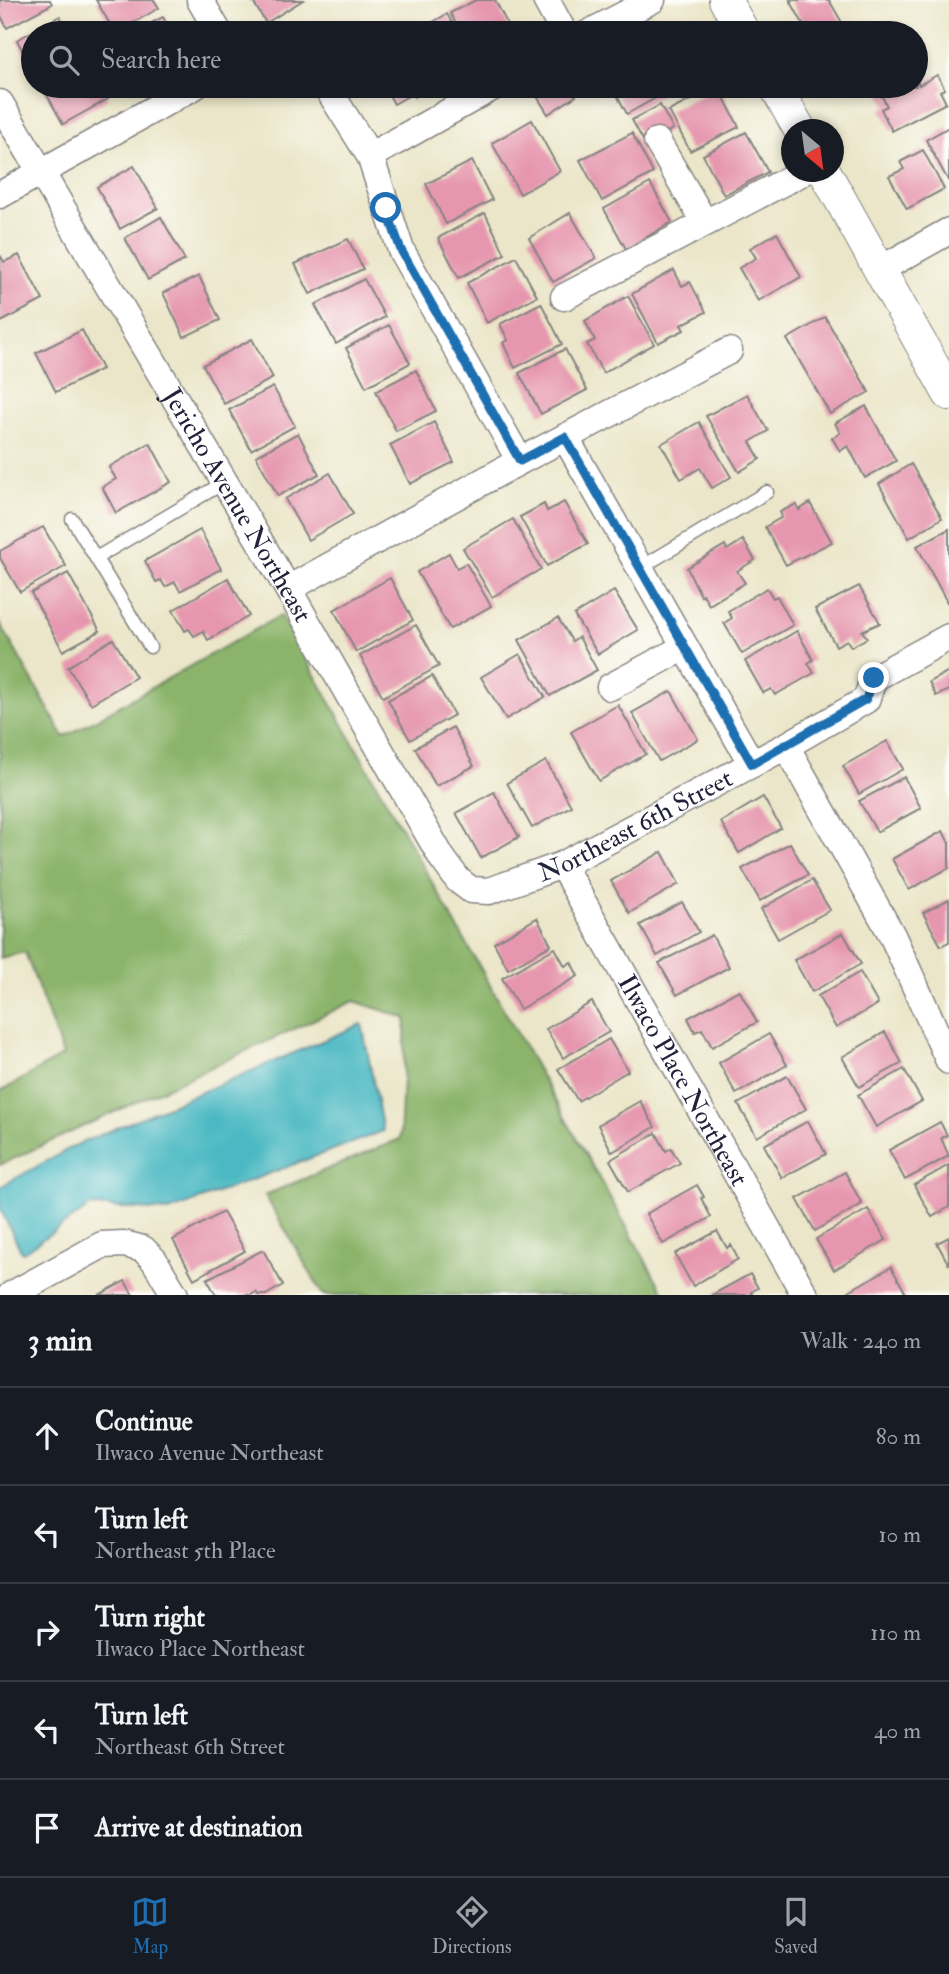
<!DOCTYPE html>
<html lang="en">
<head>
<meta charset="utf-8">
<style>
  :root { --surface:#171b24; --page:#242831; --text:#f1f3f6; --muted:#9ea1a6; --line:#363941; --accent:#1f6fb2 }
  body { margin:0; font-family:"IM FELL Double Pica",serif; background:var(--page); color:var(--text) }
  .compass { position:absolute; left:781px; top:119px; width:63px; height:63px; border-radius:50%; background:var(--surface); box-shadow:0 4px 10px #0003; rotate:151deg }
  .stop { position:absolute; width:21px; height:21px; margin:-16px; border:5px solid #1f6fb2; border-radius:50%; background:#fff }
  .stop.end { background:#1f6fb2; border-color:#fff; box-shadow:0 2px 7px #0008 }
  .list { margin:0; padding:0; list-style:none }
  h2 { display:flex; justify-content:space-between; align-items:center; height:91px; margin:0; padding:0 28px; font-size:30px }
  h2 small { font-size:23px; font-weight:400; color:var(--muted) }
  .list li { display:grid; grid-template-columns:46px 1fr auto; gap:21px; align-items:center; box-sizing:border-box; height:98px; padding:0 28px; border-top:2px solid var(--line) }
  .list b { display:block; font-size:26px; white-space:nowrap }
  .list p { margin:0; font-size:23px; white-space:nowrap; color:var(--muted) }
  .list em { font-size:23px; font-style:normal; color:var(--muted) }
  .icon { flex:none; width:38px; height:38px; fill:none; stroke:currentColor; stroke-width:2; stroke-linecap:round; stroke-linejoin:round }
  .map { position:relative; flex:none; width:949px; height:1295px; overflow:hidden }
  .search { position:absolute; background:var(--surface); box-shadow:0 4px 10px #0003; left:21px; right:21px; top:21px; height:77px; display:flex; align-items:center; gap:18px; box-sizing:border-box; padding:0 24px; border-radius:38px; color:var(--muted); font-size:26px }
  .sheet { height:581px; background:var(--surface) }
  nav { display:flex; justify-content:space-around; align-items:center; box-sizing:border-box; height:98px; border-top:2px solid var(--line); background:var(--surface); font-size:19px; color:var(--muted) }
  nav a { display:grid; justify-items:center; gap:4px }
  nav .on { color:var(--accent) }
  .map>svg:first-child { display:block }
</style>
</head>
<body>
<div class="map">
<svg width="949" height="1295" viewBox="0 0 949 1295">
  <rect width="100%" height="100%" fill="#fdfcf7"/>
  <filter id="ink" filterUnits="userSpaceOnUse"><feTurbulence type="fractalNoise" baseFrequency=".0143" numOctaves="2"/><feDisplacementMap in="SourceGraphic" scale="14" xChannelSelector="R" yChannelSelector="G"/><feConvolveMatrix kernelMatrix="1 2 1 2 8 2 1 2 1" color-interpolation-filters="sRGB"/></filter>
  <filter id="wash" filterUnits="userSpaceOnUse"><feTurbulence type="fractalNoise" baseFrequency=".00686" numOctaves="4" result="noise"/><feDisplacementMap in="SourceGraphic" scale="28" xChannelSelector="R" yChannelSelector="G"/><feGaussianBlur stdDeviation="1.57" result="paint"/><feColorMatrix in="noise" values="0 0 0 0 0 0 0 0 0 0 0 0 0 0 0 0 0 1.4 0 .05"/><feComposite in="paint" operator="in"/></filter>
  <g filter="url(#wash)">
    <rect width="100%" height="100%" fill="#ebe6c9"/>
    <polygon fill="#8bb46a" stroke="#566b52" stroke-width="2" points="281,615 665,1295 323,1295 265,1195 400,1139 406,1018 354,1001 0,1165 0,1092 63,1055 25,952 0,958 0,623 64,737"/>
    <polygon fill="#4bb9c3" stroke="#366e7f" stroke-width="2" points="362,1024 383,1131 169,1211 91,1206 22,1253 0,1208 0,1187 74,1146"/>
    <g id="blocks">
      <g fill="#e697af">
        <polygon points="0,0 50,0 52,4 7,28 0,14"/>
        <polygon points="96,0 154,0 159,8 115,33"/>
        <polygon points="252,0 303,0 266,23"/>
        <polygon points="476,0 495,0 512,33 461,33 450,13"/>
        <polygon points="790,0 829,0 848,33 808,33"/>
        <polygon points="447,14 458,33 414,33"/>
        <polygon points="60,16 69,33 33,33 33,71 17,40"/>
        <polygon points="163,17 172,33 132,33"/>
        <polygon points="937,75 945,89 940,91 946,103 892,131 881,109 887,106 877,87 872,89 871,86 916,86 916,78 919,85"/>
        <polygon points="42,86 101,86 108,99 63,124"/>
        <polygon points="384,86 437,86 414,97 412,94 394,104"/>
        <polygon points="547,86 569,86 576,96 548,114 535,93"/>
        <polygon points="634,86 677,86 627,114 617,95"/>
        <polygon points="718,86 739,127 690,151 669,111"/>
        <polygon points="660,105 673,129 645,144 632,120"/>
        <polygon points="532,120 560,171 520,194 492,143"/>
        <polygon points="949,127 949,182 926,140"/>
        <polygon points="746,132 768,172 724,195 703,155"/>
        <polygon points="632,133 653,173 602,201 580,160"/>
        <polygon points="923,150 944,189 907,209 889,176 904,169 900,162"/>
        <polygon points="472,161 492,200 446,224 426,184"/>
        <polygon points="134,166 158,208 120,229 97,187"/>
        <polygon points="650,183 672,222 626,249 604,209"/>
        <polygon points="485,213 505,254 459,278 438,238"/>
        <polygon points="570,213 596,258 553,282 529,238"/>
        <polygon points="161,217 185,260 148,280 125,238"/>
        <polygon points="777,233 801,277 758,301 739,268 756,258 750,248"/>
        <polygon points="348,239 363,269 310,294 295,264"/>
        <polygon points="0,255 4,262 19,255 43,300 1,322"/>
        <polygon points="516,257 537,296 487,323 467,283"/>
        <polygon points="674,270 682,286 690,282 706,312 681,325 684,330 658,343 632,294"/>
        <polygon points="199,276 220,320 184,337 163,293"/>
        <polygon points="364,279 385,317 336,344 315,305"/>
        <polygon points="628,296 654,344 603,373 587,344 595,340 585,321"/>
        <polygon points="541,303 562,344 515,368 503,343 508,340 500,324"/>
        <polygon points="825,317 869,392 830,414 787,339"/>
        <polygon points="389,325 410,363 366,387 346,348"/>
        <polygon points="82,330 102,369 56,392 36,353"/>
        <polygon points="252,339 273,378 224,404 203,365"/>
        <polygon points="565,349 587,390 541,414 519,373"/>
        <polygon points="416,370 436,411 396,431 376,391"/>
        <polygon points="273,387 295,426 251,450 229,410"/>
        <polygon points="747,394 768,431 750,442 760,459 739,472 706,416"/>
        <polygon points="866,406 896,461 865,478 848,446 840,451 832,438 840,433 835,423"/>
        <polygon points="434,422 454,462 410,484 390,445"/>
        <polygon points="699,422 731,477 712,488 700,468 681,479 661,444"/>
        <polygon points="298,433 319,474 278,496 256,456"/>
        <polygon points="150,443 171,482 116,513 102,487 116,479 109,467"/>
        <polygon points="911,464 942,518 909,538 879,484"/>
        <polygon points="330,473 353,514 308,540 285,499"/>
        <polygon points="564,502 588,544 547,566 520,517 544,504 547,511"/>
        <polygon points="810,503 832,542 786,565 765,527 782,517 780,512 796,504 799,510"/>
        <polygon points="513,519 541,569 492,597 463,548"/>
        <polygon points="43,527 66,566 20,592 0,558 0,551"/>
        <polygon points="949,529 949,600 947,602 917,546"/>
        <polygon points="200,530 221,569 180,591 175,582 165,587 161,580 156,582 145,561"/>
        <polygon points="743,540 755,560 737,571 745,583 709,605 703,594 701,596 687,568 725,545 727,550"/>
        <polygon points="449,553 457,568 466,563 491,606 450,629 417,572"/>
        <polygon points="68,573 100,631 63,651 31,593"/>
        <polygon points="228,578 249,616 208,640 203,631 194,636 189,629 185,631 173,610"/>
        <polygon points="390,578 413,620 356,652 334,610"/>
        <polygon points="859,586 880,623 862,631 867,638 851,647 847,640 836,646 815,609"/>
        <polygon points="767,588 773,598 777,596 793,625 742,654 724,623 732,618 728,611"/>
        <polygon points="614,591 638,630 598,654 574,615"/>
        <polygon points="558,618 572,641 579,637 597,670 550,696 519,640"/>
        <polygon points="416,625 439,666 383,697 360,656"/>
        <polygon points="797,631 813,660 808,663 814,673 775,695 771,689 763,693 745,661"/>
        <polygon points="113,639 136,677 91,704 68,667"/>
        <polygon points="520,654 545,697 506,719 481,677"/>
        <polygon points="949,671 949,690 936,696 929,682"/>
        <polygon points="432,676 454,715 410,740 388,700"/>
        <polygon points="671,691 698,739 659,761 632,713"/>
        <polygon points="618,705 646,754 599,781 571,732"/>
        <polygon points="453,727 474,766 436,786 415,748"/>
        <polygon points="887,741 903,769 859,794 843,766"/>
        <polygon points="546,761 571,806 532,828 507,783"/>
        <polygon points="904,777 921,808 877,832 859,801"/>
        <polygon points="494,792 519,837 481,858 456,813"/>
        <polygon points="763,797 781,828 739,853 721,822"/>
        <polygon points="943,831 949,843 949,868 909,890 892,859"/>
        <polygon points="790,843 808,875 760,901 742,869"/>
        <polygon points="662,852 679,884 629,913 611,881"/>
        <polygon points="812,880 830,910 778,939 761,909"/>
        <polygon points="949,899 949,942 941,946 923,913"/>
        <polygon points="682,902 699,932 657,956 640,925"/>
        <polygon points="537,918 551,945 508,969 494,943"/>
        <polygon points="843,933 861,964 812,992 794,960"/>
        <polygon points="712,935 729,967 677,995 659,963"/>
        <polygon points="555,948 565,966 571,962 578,976 520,1009 502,978"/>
        <polygon points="860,972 878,1004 836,1028 818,996"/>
        <polygon points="739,990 757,1022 712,1047 702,1029 695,1032 688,1018"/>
        <polygon points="592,1002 609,1032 563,1058 546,1029"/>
        <polygon points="885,1032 902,1063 859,1087 842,1057"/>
        <polygon points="769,1034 787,1065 736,1094 719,1063"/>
        <polygon points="609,1039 628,1071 578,1101 558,1069"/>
        <polygon points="904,1069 922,1101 876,1127 858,1095"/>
        <polygon points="787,1076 806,1109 757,1137 738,1104"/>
        <polygon points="640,1101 655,1127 612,1152 598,1125"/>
        <polygon points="808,1121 826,1154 782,1178 764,1145"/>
        <polygon points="940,1122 947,1135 941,1138 949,1156 905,1180 889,1150"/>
        <polygon points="656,1133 666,1151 671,1148 680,1163 628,1192 610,1160"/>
        <polygon points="949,1165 949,1207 932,1217 914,1185"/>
        <polygon points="845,1172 862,1204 815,1231 797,1199"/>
        <polygon points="697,1185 704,1197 701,1198 711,1217 663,1244 646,1214"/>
        <polygon points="868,1209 886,1240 834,1270 816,1239"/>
        <polygon points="223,1212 245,1251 194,1279 173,1240"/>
        <polygon points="717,1231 727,1248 731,1245 738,1259 693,1286 675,1254"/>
        <polygon points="949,1237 949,1265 937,1243"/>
        <polygon points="263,1250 283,1285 266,1295 258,1295 256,1292 251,1295 216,1295 207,1279"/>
        <polygon points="891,1267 907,1295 852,1295 849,1291"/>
        <polygon points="750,1274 758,1288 751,1292 753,1295 712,1295"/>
        <polygon points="125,1281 133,1295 99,1295"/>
      </g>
    </g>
  </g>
  <g filter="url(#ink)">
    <use href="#blocks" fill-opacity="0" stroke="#868482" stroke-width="2"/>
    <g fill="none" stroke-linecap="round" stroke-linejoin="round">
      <g stroke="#868482" stroke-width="15">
        <g id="service">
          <polyline points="72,519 150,647"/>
          <polyline points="96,558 225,482"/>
          <polyline points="640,568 767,492"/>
        </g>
      </g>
      <g stroke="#868482" stroke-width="29">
        <g id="minor">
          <polyline points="200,0 219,33"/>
          <polyline points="546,0 564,33"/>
          <polyline points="589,33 652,0"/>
          <polyline points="326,86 370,156 401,250 520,461"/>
          <path id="s1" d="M0,103L288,589L442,858L458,880L471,890L489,891L562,865L786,746L866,700L874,678L949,637"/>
          <polyline points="657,141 705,223"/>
          <polyline points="370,156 495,86"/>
          <polyline points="0,195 195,86"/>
          <polyline points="881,269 949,231"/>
          <polyline points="564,297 803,172"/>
          <polyline points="565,437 752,764"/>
          <polyline points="288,589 520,461 729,351"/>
          <polyline points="610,687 685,647"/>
          <polyline points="786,746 892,935 949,1061"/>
          <path id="s2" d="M562,865L805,1295"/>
          <polyline points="11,1295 102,1245 124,1244 143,1249 154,1260 175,1295"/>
        </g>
      </g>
      <g stroke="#868482" stroke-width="34">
        <g id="tertiary">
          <polyline points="725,0 744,33"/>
          <polyline points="775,86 800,130"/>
          <polyline points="825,172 949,394"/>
        </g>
      </g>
      <use href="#service" stroke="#fff" stroke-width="12"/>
      <use href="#minor" stroke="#fff" stroke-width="26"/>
      <use href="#tertiary" stroke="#fff" stroke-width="32"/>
    </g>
  </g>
  <g fill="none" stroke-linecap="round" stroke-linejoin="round" filter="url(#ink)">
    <polyline stroke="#1f6fb2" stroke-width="9" points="386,208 401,250 520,461 565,437 752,764 866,699 874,678"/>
  </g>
  <g text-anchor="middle" stroke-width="6" stroke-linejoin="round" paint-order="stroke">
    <g font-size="26" fill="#22223b" stroke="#fdfcf7">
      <text dy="9" stroke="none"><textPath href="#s1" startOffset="467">Jericho Avenue Northeast</textPath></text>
      <text dy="9" stroke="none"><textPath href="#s1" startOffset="1097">Northeast 6th Street</textPath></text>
      <text dy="9" stroke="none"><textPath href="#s2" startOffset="247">Ilwaco Place Northeast</textPath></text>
    </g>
  </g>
</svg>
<svg class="compass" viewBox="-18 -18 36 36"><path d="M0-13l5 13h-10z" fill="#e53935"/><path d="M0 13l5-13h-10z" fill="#9ea1a6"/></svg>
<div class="stop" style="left:386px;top:208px"></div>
<div class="stop end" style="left:874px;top:678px"></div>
<div class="search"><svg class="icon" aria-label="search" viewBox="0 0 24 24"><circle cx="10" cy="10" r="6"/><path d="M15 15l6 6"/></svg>Search here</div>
</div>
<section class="sheet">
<h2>3 min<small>Walk · 240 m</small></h2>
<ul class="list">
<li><svg class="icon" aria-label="ahead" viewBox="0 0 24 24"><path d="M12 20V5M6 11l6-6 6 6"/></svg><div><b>Continue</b><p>Ilwaco Avenue Northeast</p></div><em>80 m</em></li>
<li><svg class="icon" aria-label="left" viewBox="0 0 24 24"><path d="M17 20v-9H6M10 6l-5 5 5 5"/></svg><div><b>Turn left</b><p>Northeast 5th Place</p></div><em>10 m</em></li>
<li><svg class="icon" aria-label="right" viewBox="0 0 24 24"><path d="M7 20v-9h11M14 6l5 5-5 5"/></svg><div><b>Turn right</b><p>Ilwaco Place Northeast</p></div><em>110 m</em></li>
<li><svg class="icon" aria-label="left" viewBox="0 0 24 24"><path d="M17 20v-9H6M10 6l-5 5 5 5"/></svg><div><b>Turn left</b><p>Northeast 6th Street</p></div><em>40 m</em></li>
<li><svg class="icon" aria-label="arrive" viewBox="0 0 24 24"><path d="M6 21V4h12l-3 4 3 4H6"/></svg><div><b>Arrive at destination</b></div></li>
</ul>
</section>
<nav>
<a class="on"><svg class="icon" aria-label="map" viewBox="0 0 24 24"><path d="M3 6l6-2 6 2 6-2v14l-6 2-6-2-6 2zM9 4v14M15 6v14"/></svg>Map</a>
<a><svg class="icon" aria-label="directions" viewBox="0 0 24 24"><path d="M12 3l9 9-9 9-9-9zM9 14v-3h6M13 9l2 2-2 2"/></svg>Directions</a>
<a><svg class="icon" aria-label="saved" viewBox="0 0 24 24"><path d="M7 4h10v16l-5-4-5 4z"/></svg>Saved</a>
</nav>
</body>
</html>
